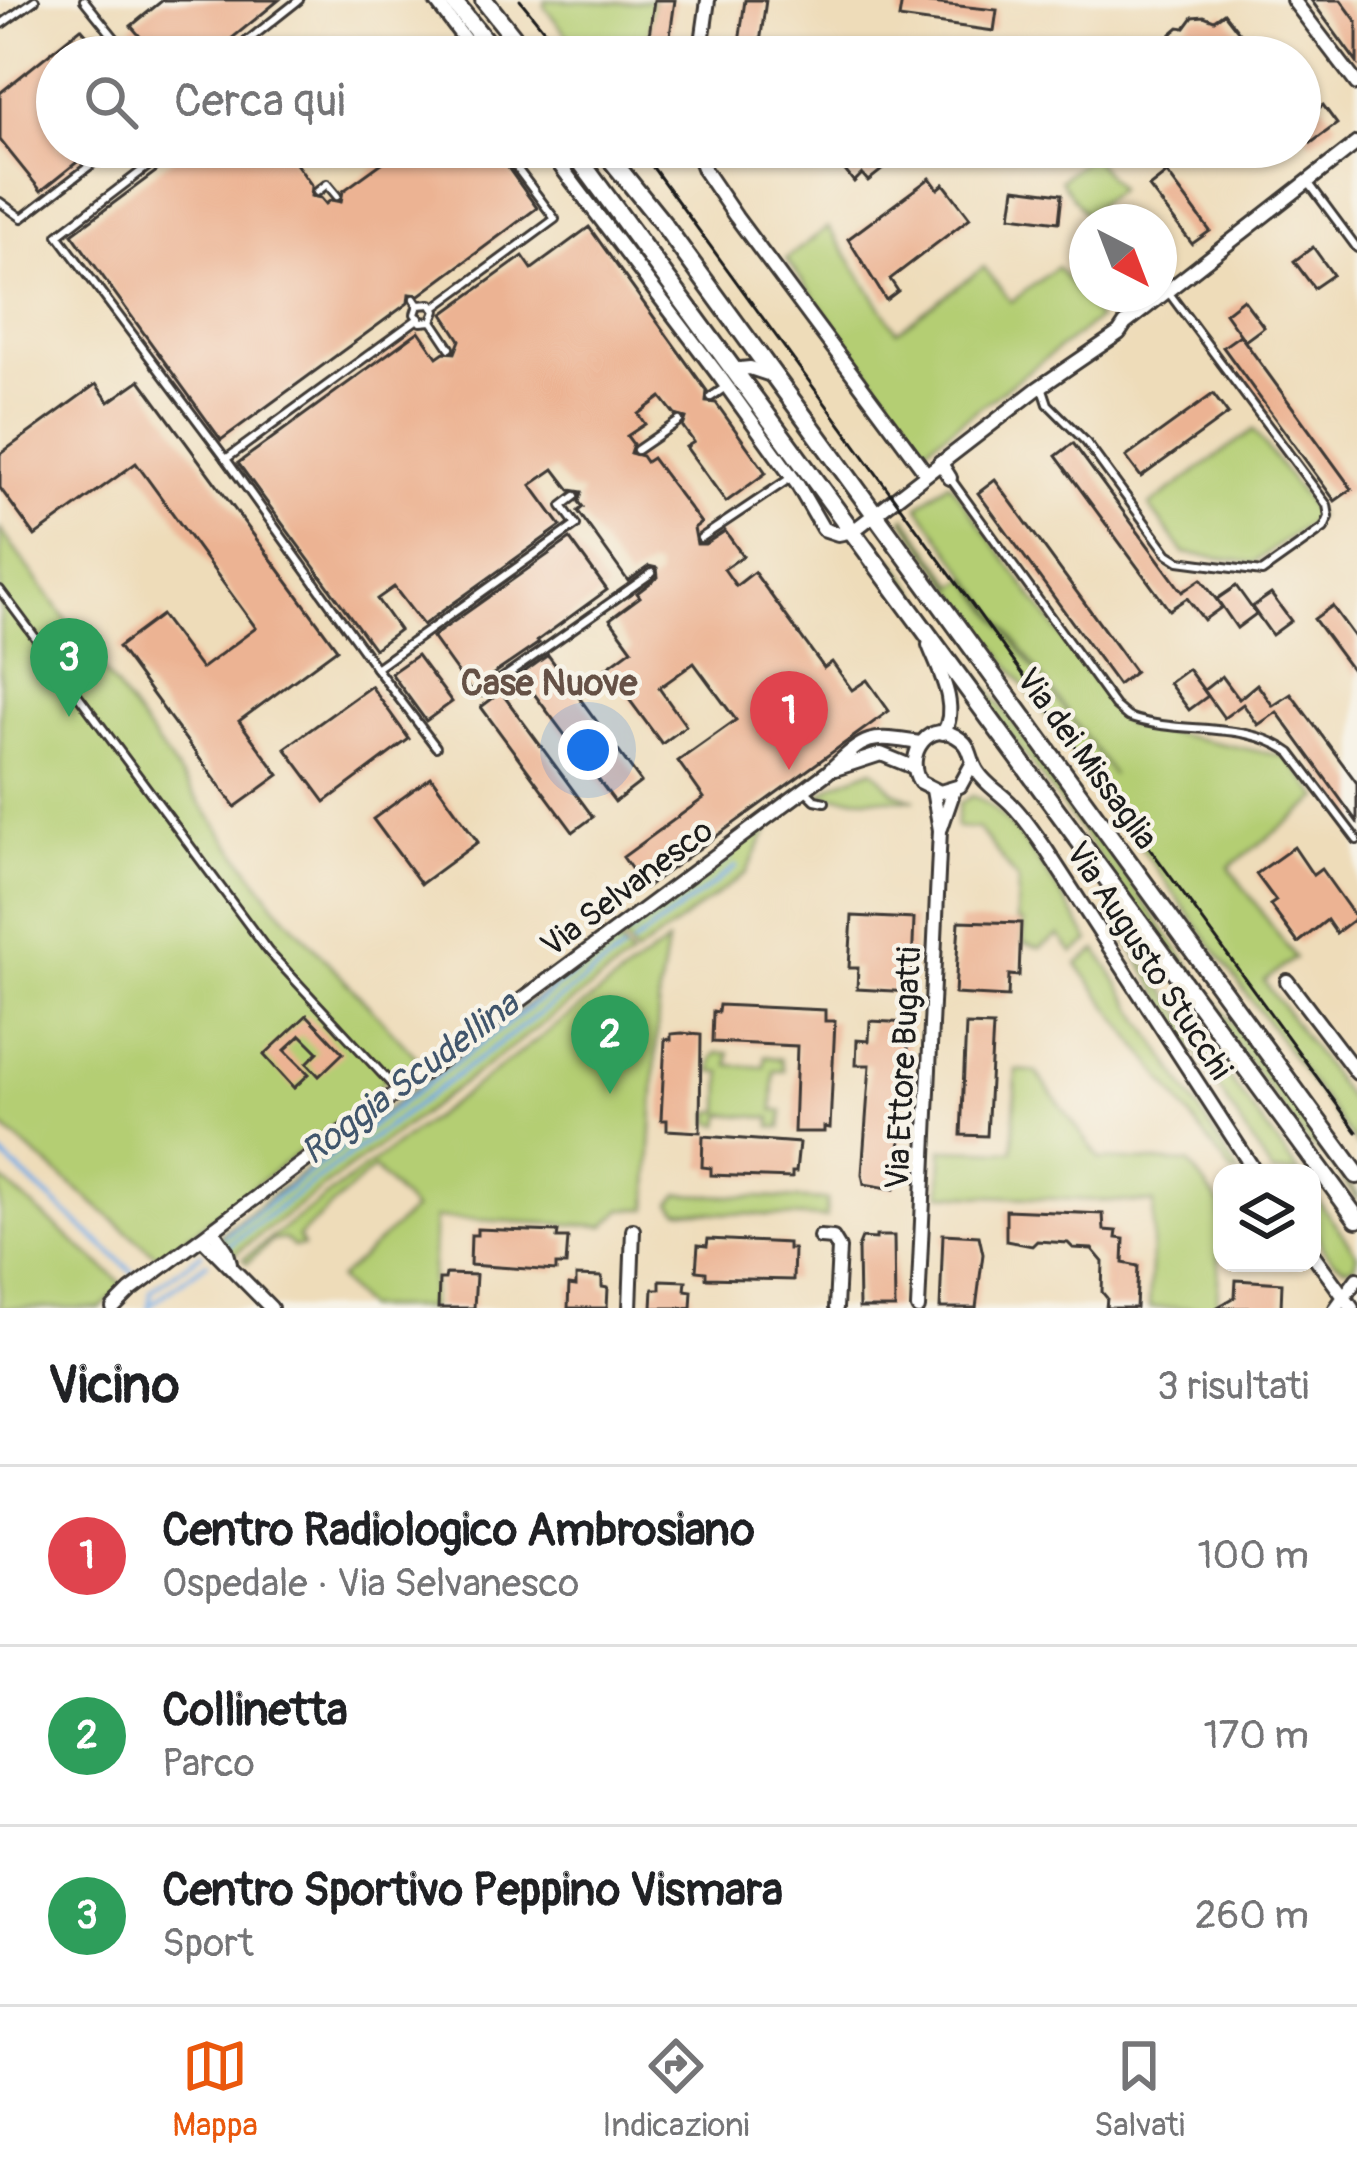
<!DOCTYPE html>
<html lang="it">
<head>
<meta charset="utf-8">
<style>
  :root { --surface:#fff; --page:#f2f2f2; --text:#202124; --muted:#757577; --line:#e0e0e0; --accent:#ea580c }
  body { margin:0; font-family:Pangolin,sans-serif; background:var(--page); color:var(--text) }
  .controls { position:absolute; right:36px; bottom:36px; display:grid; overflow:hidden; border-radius:24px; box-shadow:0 3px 9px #0004 }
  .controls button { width:108px; height:108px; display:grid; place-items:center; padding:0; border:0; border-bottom:3px solid var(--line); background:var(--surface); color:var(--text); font:60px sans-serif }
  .compass { position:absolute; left:1069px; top:204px; width:108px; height:108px; border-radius:50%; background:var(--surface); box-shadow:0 3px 9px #0004; rotate:138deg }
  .you { position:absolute; left:588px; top:750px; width:42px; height:42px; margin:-30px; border:9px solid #fff; border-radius:50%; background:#1a73e8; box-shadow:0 0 0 18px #1a73e833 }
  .badge { display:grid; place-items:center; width:78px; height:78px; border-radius:50%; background:var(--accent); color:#fff; font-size:39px; font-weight:700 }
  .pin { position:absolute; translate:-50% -99px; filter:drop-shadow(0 3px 6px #0008) }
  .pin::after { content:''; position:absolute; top:63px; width:42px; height:36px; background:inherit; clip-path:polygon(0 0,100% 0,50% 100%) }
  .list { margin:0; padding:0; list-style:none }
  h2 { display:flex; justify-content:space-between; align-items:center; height:156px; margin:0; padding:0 48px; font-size:51px }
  h2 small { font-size:39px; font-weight:400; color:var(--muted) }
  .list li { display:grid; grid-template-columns:78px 1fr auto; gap:36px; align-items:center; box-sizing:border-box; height:180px; padding:0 48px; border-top:3px solid var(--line) }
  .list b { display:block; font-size:45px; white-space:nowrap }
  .list p { margin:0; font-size:39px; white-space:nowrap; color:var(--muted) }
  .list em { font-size:39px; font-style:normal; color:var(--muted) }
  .icon { flex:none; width:66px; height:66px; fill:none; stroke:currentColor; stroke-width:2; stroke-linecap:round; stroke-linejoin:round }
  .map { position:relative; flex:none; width:1357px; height:1308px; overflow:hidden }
  .search { position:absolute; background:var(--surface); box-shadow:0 3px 9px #0004; left:36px; right:36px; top:36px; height:132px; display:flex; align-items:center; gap:30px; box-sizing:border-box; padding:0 42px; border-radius:66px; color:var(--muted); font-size:45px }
  .sheet { height:696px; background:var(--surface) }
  nav { display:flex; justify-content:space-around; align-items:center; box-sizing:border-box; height:168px; border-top:3px solid var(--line); background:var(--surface); font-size:33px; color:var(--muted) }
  nav a { display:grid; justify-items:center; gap:6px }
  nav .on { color:var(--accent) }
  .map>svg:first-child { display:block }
</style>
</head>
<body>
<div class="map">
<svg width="1357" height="1308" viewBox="0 0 1357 1308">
  <rect width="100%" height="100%" fill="#f7f3e8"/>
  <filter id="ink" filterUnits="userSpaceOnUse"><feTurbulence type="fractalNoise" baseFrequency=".00833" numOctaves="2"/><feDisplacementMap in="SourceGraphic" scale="24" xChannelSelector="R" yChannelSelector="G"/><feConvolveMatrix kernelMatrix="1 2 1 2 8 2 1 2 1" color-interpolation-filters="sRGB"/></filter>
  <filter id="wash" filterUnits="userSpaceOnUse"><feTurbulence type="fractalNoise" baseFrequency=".004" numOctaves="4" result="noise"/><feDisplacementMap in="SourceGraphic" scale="48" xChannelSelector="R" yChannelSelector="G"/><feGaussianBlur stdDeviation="2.7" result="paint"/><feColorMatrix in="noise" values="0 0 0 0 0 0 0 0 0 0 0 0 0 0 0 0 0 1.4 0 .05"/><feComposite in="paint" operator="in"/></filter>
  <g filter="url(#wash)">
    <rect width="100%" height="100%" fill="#eedcb9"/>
    <g fill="#b4ce73" stroke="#687548" stroke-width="3">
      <polygon points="545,0 627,3 654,0 646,57 584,57 544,6"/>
      <polygon points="1091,155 1118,189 1085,214 1060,180"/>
      <polygon points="828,227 897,331 984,267 1011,302 1057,267 1098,319 925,448 786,259"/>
      <polygon points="1253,430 1318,516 1254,563 1184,553 1149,506"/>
      <polygon points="949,482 1125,724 1287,757 1320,798 1229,867 1295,958 1264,981 1357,1110 1357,1146 903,519 906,517 956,586 967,578 1113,775 918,506"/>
      <polygon points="0,529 275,905 420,1061 401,1076 391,1075 377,1088 379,1092 159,1258 0,1125"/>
      <polygon points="893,559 1357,1194 1357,1199 1327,1158 1309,1144 886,564"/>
      <polygon points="873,769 894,792 916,800 818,796 835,784"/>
      <path d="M972,796C1009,806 1068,906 1090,941L1073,953L1059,935L1040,948L1024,943L1023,922L1017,921L1018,880L979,829L956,827L959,804Z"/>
      <polygon points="773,820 746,873 635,955 621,935"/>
      <polygon points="1112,918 1299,1173 1272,1173"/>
      <polygon points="616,938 631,958 233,1255 220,1236 223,1232"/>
      <polygon points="667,943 659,993 648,1209 622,1209 605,1226 435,1218 430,1308 365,1308 338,1279 413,1210 374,1168 298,1237 303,1246 294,1247 284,1239 272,1241 247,1263 243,1259"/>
      <polygon points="1097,950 1239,1173 1232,1173 1077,964"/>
      <polygon points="729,1053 729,1065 764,1067 765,1056 781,1059 784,1071 774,1071 773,1110 783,1112 781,1128 771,1127 771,1118 723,1114 721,1125 712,1123 711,1112 721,1111 722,1072 712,1071 713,1058 717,1053"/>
      <polygon points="1016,1070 1036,1072 1100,1159 1189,1163 1221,1206 1217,1308 1149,1308 1154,1203 941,1194 942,1149 1013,1151"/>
      <polygon points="0,1178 125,1286 100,1308 0,1308"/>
      <path d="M1312,1192L1357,1254L1354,1265L1346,1267C1315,1253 1312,1222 1312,1192Z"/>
      <polygon points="679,1194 827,1200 826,1218 679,1211 671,1203"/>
    </g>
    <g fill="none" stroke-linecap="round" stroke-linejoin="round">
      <g stroke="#75abe3" stroke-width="4.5">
        <polyline points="627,935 730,857"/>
        <polyline points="633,944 736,867"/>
        <polyline points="0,1154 136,1275"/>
        <polyline points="225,1236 616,943"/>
        <polyline points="229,1245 622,952"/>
        <polyline points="149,1306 207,1263"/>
        <polyline points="149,1308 151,1291 201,1254"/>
      </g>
    </g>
    <g id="blocks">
      <g fill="#ecb393">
        <polygon points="163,0 279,0 209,57 174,57 160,40 150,48 131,26"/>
        <polygon points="654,0 675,0 667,57 646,57"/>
        <polygon points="745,0 766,0 758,57 737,57"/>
        <polygon points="902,0 997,10 994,31 899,18"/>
        <polygon points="1311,0 1341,0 1357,22 1357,63"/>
        <polygon points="1224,13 1252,49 1241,57 1154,57 1176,40 1171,34 1179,27 1185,28 1193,17 1204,16 1214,20"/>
        <polygon points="81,28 100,50 92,57 57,57 57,147 96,147 41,191 0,140 0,93"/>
        <polygon points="1323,105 1337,124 1311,143 1300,122"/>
        <polygon points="189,147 284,147 312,186 311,196 321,198 326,204 331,200 341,202 343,191 404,147 493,147 537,208 420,295 409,294 408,303 221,440 72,234"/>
        <polygon points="839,147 883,147 872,155 883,169 868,181 862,174 854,182 831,153"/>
        <polygon points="1167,173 1210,231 1192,244 1149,187"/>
        <polygon points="930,178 938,189 944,184 970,218 890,279 898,291 886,300 848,239"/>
        <polygon points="1015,188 1062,194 1059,222 1011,216"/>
        <polygon points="589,227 707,391 706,402 716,403 766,473 726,502 686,447 694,442 683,427 686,418 675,415 661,397 638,414 645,424 627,436 633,444 630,453 642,456 646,462 652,458 701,523 694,528 697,544 705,544 725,531 743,556 724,569 736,586 754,572 824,668 832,662 852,690 867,680 889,711 645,888 623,857 704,798 678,761 736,720 694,663 659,688 686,726 662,744 606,668 632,649 610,619 640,597 637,593 658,577 657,568 649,566 628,581 578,511 583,507 579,502 582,492 570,490 554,469 531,485 561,526 423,625 394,587 377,599 399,630 374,649 238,463 419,331 437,357 444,352 455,353 460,340 443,314 523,256 532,269"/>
        <polygon points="1313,247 1333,275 1314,288 1294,261"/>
        <polygon points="1243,299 1264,327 1245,341 1225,313"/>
        <polygon points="1240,335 1352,489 1335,501 1223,347"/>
        <polygon points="140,380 337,649 239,721 279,775 235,807 118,647 161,615 201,669 256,628 136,463 35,536 0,488 0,454 96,384 109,402"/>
        <polygon points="1213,394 1228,414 1141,477 1126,457"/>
        <polygon points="1073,443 1182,592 1201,579 1222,607 1204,620 1187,598 1169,610 1056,456"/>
        <polygon points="995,480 1135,672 1118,685 978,493"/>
        <polygon points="570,539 607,590 537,641 539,643 470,690 432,637"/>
        <polygon points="1236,586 1256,614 1237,628 1217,599"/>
        <polygon points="1271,594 1291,621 1272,635 1252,607"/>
        <polygon points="1332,606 1357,640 1357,677 1314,619"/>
        <polygon points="417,655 452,702 426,721 391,673"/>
        <polygon points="548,655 641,782 615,802 520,675"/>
        <polygon points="1188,669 1208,696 1189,710 1169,683"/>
        <polygon points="1222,676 1239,699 1257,684 1273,706 1291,694 1357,783 1357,822 1277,712 1258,725 1243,704 1224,718 1204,690"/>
        <polygon points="371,686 409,739 325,802 285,748"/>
        <polygon points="501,692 593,817 573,832 481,707"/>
        <polygon points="431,777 478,842 421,884 373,819"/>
        <polygon points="1294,847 1313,875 1321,869 1356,918 1336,933 1327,920 1298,943 1270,905 1276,901 1256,874"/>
        <polygon points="852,916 914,919 911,992 857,989 858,968 849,968"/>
        <polygon points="959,921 1021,923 1019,976 1009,975 1008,997 955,994"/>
        <polygon points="719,1005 825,1010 825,1021 835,1021 830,1128 824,1127 824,1132 794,1132 797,1046 712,1042 713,1011 718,1012"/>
        <polygon points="307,1015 343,1053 319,1076 307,1063 318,1052 301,1035 285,1050 309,1074 294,1088 264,1055"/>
        <polygon points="870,1021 910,1023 899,1163 894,1189 864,1184 862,1174 870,1065 856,1065 857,1040 869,1041"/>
        <polygon points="966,1025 993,1026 987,1136 961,1135"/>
        <polygon points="682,1033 701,1035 700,1132 667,1130 667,1120 661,1120 665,1039 671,1040 671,1034"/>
        <polygon points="703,1136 799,1143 796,1172 792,1172 792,1178 711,1175 711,1168 702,1167"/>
        <polygon points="1006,1210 1103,1214 1104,1230 1117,1231 1116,1238 1124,1239 1123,1263 1138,1266 1136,1308 1106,1308 1107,1298 1102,1292 1103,1262 1092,1249 1073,1248 1068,1243 1037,1241 1032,1246 1006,1241"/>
        <polygon points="477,1229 558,1232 557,1238 568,1238 566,1265 556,1265 556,1271 470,1265 471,1235 477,1235"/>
        <polygon points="943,1234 979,1236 983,1254 976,1308 940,1308"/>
        <polygon points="876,1236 894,1236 895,1308 859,1308 858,1248 862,1238 876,1239"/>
        <polygon points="708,1239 788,1243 788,1249 794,1249 793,1280 706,1278 706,1272 696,1271 698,1245 707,1246"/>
        <polygon points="446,1274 476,1275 474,1308 438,1308 439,1279 445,1279"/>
        <polygon points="576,1276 602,1277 602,1287 608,1288 607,1308 568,1308 569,1285 576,1286"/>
        <polygon points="660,1280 686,1281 685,1290 692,1291 691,1308 652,1308 653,1289 660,1289"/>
        <polygon points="1236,1280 1282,1283 1281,1308 1216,1308 1235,1297"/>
      </g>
    </g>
  </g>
  <g filter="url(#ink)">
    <use href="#blocks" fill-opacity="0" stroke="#3c3934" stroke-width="3"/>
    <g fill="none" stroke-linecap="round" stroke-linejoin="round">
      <g stroke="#3c3934" stroke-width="12">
        <g id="lane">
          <polyline points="84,0 130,57"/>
          <polyline points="0,25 35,0"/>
          <polyline points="227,57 299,0"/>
          <polyline points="173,147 58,235 226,459 419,318"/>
          <polyline points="1308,182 1357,248"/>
          <polyline points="317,192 327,184 337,196"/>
          <polyline points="0,202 22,218 114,147"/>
          <polyline points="414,299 418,305 415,314 421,322 432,321 436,311 431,304 418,305"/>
          <polyline points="434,308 555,219 501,147"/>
          <polyline points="432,321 450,348"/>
          <polyline points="1043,389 1048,404 1086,442 1168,554 1179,561 1262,572 1324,528 1329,517 1327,505 1169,293"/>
          <polyline points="711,397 727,386"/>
          <polyline points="637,450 679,421"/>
          <polyline points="226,459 376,668 576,525 562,506 575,496"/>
          <path d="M950,478L1115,706L1128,717C1180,736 1245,719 1291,753L1357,840"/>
          <polyline points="701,538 792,477"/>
          <polyline points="0,590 268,951 397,1090"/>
          <polyline points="376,668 436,747"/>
          <polyline points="483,692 652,573"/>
          <polyline points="804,789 815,800 825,802"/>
        </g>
      </g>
      <g stroke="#3c3934" stroke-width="18">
        <g id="street">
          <polyline points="435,0 478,57"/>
          <polyline points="1293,0 1357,84"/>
          <polyline points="700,57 708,0"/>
          <polyline points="546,147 720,377 797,484 823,529 838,534 853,531 1037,389 1119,333 1125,324 1357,143"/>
          <polyline points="695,147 704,170 736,217 926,473"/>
          <polyline points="731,370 750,368 771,375"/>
          <polyline points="940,462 950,478"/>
          <path d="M929,645C939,671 960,707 943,733"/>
          <path d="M972,764L960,786L940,792L920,782C903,755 930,716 960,739C972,747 970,761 978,772C987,786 1000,792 1012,805C1025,818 1036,835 1047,851L1256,1173"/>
          <polyline points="835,769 881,754 913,767"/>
          <polyline points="941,828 954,790"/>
          <polyline points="1287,981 1357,1073"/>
          <polyline points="212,1230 226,1250 230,1263"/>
          <polyline points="820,1237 833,1238 839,1248 836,1308"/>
          <polyline points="202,1238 271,1308"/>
          <polyline points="1312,1253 1352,1308"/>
          <path d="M113,1308L130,1291L828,772C867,735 869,735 920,743"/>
          <polyline points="630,1308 633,1230"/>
          <polyline points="918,1308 940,830 933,790"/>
          <polyline points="1336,1308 1357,1279"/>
        </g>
      </g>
      <g stroke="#3c3934" stroke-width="22">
        <g id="secondary">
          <polyline points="452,0 498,57"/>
          <polyline points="484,0 529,57"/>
          <polyline points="570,147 1357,1219"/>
          <polyline points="601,147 664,225 1357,1175"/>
        </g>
      </g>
      <use href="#lane" stroke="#fff" stroke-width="6"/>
      <use href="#street" stroke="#fff" stroke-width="12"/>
      <use href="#secondary" stroke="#fff" stroke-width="16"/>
      <g stroke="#1c1c1c" stroke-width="3">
        <polyline points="520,0 566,57"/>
        <polyline points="638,147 1357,1132"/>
      </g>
    </g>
  </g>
  <g text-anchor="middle" stroke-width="9" stroke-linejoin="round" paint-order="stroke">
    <g font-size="33" fill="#1c1c1c" stroke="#f7f3e8">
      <text transform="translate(1088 758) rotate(54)" y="12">Via dei Missaglia</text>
      <text transform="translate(626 887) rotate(-37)" y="12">Via Selvanesco</text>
      <text transform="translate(1150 960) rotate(57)" y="12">Via Augusto Stucchi</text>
      <text transform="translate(902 1068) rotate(-87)" y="12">Via Ettore Bugatti</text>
    </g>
    <g font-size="36" font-weight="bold" fill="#655146" stroke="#f7f3e8">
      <text x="549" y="695">Case Nuove</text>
    </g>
    <g font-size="36" font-style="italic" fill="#40556c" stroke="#f7f3e8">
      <text transform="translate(409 1077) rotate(-37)" y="13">Roggia Scudellina</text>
    </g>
  </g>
</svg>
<div class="controls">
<button><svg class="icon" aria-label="layers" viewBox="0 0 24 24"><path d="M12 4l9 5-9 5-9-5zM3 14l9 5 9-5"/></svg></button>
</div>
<svg class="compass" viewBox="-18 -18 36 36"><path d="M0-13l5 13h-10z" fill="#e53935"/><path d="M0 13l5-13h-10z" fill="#757577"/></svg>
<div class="you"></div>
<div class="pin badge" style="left:789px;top:770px;background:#e0444e">1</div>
<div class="pin badge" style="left:610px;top:1094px;background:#2e9e5b">2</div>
<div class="pin badge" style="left:69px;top:717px;background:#2e9e5b">3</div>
<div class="search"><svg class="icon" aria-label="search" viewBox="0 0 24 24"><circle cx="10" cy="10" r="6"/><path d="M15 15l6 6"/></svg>Cerca qui</div>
</div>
<section class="sheet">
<h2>Vicino<small>3 risultati</small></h2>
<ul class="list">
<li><span class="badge" style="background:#e0444e">1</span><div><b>Centro Radiologico Ambrosiano</b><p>Ospedale · Via Selvanesco</p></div><em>100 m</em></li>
<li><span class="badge" style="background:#2e9e5b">2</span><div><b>Collinetta</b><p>Parco</p></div><em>170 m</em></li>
<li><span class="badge" style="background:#2e9e5b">3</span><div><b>Centro Sportivo Peppino Vismara</b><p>Sport</p></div><em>260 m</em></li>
</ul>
</section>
<nav>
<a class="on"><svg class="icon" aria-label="map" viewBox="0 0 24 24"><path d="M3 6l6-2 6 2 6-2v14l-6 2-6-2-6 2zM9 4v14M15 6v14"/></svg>Mappa</a>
<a><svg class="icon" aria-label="directions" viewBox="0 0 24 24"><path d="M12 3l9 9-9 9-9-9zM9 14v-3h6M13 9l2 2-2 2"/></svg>Indicazioni</a>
<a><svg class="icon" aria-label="saved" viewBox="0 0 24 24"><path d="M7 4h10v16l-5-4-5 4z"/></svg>Salvati</a>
</nav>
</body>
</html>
